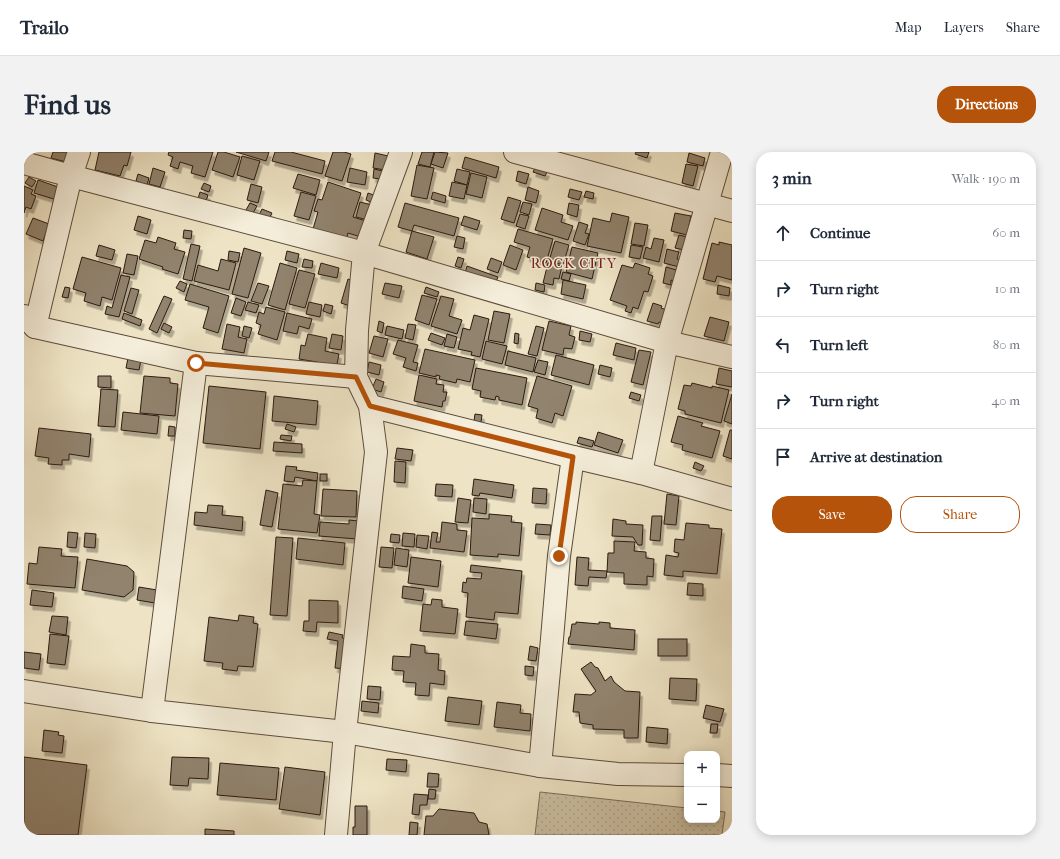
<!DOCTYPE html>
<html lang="en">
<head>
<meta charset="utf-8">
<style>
  :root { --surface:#fff; --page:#f2f2f3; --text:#1f2937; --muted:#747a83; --line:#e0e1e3; --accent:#b45309 }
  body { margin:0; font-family:"IM FELL French Canon",serif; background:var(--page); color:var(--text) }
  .controls { position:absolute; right:12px; bottom:12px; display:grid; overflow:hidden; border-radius:8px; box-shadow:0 2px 10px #0003 }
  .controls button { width:36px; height:36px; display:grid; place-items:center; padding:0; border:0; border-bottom:1px solid var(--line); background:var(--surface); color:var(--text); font:20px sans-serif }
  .stop { position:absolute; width:12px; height:12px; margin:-9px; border:3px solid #b45309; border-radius:50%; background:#fff }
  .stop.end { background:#b45309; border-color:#fff; box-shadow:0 1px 4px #0008 }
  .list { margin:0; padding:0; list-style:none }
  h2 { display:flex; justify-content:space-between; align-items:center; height:52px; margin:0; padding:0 16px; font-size:17px }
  h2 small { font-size:13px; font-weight:400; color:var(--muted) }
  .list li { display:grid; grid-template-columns:26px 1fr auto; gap:12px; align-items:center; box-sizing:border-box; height:56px; padding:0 16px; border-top:1px solid var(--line) }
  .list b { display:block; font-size:15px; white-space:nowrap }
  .list em { font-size:13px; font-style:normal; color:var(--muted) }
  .actions { display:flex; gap:8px; padding:12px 16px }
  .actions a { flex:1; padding:9px 0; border:1px solid var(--accent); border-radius:16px; text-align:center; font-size:14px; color:var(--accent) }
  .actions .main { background:var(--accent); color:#fff }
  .icon { flex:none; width:22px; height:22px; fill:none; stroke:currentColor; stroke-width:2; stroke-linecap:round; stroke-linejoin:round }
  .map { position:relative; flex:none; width:708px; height:683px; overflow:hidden; border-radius:16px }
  header { display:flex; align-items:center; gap:24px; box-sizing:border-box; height:56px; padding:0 20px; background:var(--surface); border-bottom:1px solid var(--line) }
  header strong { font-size:19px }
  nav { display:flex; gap:22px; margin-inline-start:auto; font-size:14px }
  .intro { display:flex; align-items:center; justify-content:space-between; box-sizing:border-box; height:96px; padding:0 24px }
  h1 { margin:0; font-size:28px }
  .button { padding:10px 18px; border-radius:16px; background:var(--accent); color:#fff; font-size:14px; font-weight:700 }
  main { display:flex; gap:24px; padding:0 24px }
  aside { flex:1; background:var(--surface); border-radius:16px; box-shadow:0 2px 10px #0003 }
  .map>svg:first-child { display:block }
</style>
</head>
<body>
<header>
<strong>Trailo</strong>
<nav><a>Map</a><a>Layers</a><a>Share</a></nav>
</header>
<div class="intro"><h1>Find us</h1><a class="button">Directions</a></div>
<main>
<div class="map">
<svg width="708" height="683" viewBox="0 0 708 683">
  <defs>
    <pattern id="green-dots" width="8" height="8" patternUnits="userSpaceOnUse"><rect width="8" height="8" fill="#cdc2a6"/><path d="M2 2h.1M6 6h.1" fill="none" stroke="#b0a68e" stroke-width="1.8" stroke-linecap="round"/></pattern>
    <filter id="shadow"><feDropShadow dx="2.5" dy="4.5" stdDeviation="0" flood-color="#0004"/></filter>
  </defs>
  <rect width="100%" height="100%" fill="#eee4c5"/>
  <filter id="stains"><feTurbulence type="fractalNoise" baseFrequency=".005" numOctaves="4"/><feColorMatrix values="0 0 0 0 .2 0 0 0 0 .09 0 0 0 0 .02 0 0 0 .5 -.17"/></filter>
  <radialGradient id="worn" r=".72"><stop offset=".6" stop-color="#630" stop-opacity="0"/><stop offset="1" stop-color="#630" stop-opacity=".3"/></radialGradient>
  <polygon fill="url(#green-dots)" stroke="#7d6e5b" points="516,640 663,656 663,668 693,668 693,659 701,660 698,683 511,683"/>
  <g fill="#91836e" stroke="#2d1a10" filter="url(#shadow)">
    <polygon points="29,0 49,0 46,11 27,6"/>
    <polygon points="75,0 107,0 103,14 100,13 96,24 71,18"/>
    <polygon points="145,0 189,0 181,25 167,21 169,14 156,10 154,17 146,14 149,5 144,3"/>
    <polygon points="194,0 200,0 216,5 209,25 188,18"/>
    <polygon points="212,0 245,0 242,9"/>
    <polygon points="251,0 267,0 301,9 298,22 248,9"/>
    <polygon points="309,0 320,0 327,2 318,29 301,24"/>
    <polygon points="398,0 410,0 406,15 394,12"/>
    <polygon points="411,0 424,1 419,16 407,12"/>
    <polygon points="612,0 625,0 623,6 611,2"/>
    <polygon points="351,1 364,4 361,18 349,16"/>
    <polygon points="665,1 681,6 679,14 663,10"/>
    <polygon points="218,4 236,9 230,28 213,23"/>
    <polygon points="441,5 475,15 472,26 438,16"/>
    <polygon points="662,12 674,14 669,34 658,31"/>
    <polygon points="393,13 410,16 403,47 387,44"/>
    <polygon points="129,16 141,20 136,35 125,32"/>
    <polygon points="326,16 343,20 341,33 323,30"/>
    <polygon points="511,16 523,20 521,24 509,20"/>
    <polygon points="350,17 359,19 357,27 349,26"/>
    <polygon points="433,17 446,20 443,33 430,29"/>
    <polygon points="494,19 505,22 502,32 492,29"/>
    <polygon points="447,21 463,25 458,46 442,42"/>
    <polygon points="114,22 125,26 123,33 112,29"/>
    <polygon points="274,22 296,28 292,43 269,36"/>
    <polygon points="5,25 12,29 8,35 1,31"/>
    <polygon points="14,28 37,36 33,48 10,41"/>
    <polygon points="304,30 337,41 329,65 342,69 337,85 324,81 322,88 289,77 294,60 290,59 294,47 298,48"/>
    <polygon points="428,30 443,33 440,47 425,44"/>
    <polygon points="180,31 187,34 185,40 177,37"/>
    <polygon points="227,32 238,35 234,51 223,48"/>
    <polygon points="0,34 9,38 7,42 12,44 7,57 2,55 0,61"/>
    <polygon points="504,35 515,39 512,51 501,48"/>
    <polygon points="546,37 558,40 555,48 544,45"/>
    <polygon points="562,39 570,41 569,47 560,45"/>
    <polygon points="176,40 184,43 182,49 174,47"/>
    <polygon points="277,40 292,44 285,68 270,64"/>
    <polygon points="409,40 422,44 421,51 407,47"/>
    <polygon points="344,41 355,45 352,52 342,48"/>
    <polygon points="484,45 497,49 490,71 477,67"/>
    <polygon points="336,50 352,54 348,69 332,65"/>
    <polygon points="499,50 508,52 505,63 496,60"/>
    <polygon points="226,51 233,54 229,61 222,58"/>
    <polygon points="381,51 435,66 430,84 390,73 388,79 374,75"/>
    <polygon points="545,51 555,53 553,65 543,62"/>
    <polygon points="518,56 539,63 537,70 549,74 544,88 511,78"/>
    <polygon points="238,57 248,61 245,67 235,63"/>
    <polygon points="588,61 605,65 597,101 563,94 569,66 586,70"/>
    <polygon points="651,61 667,64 663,83 647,79"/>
    <polygon points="496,62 505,64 501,77 492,74"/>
    <polygon points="114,64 127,68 123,82 110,78"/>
    <polygon points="440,64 456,69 453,78 437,73"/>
    <polygon points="9,66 25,72 19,89 2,82"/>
    <polygon points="555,70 564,73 561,81 565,82 561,93 549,89"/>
    <polygon points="611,71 624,73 620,94 607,92"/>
    <polygon points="494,77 529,87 522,111 503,105 506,95 490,90"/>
    <polygon points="160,78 168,79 167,87 159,86"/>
    <polygon points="388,79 410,85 403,107 382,100"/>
    <polygon points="655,83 663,85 660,98 651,96"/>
    <polygon points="433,84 441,86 439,97 430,95"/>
    <polygon points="134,85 152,91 150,97 161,100 154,122 138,117 139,115 115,107 121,88 132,91"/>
    <polygon points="630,86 640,88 635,110 619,106 622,95 627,97"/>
    <polygon points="531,89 545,93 539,113 525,109"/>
    <polygon points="695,90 708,93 708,128 693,124 691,130 679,127 688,91 695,93"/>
    <polygon points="167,92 176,94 168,129 159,127"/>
    <polygon points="75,93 91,98 88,108 72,104"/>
    <polygon points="486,93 499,98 492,118 479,113"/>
    <polygon points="607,93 619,95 616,107 605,105"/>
    <polygon points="548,95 574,101 568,127 542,120"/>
    <polygon points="220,96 237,101 224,146 208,142"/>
    <polygon points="643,97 655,100 653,107 657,108 655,115 640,111"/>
    <polygon points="205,99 216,101 214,110 204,108"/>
    <polygon points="263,99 275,102 273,111 261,108"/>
    <polygon points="103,102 114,104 110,123 99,121"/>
    <polygon points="58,105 97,116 88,148 78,145 76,154 60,149 62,141 49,137"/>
    <polygon points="434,105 440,107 437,116 431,114"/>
    <polygon points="467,106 478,110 474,121 463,117"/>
    <polygon points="197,107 212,111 205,138 170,129 174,113 194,119"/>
    <polygon points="280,107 289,109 288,116 278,115"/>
    <polygon points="256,111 273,116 261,158 244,153"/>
    <polygon points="297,111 315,116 313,126 294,122"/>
    <polygon points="524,111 538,114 535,127 530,126 529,133 519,131"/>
    <polygon points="611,111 626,116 624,122 629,124 624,140 620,139 614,157 609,155 607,161 601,159 603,154 586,148 598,113 609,116"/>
    <polygon points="443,114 474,125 471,132 441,121"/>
    <polygon points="642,115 656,119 653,130 647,128 647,133 639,131"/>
    <polygon points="275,118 291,122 281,156 265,152"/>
    <polygon points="539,120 547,122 545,129 537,127"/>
    <polygon points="97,123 106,125 95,165 81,162 83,154 88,156"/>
    <polygon points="324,127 333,130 326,154 317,151"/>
    <polygon points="539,128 562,133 559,147 537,142"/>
    <polygon points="156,129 163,132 160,140 152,136"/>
    <polygon points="234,131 245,134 238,152 227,149"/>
    <polygon points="361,131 378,134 375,146 358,142"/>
    <polygon points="512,131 521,133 520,140 511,138"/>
    <polygon points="166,132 205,144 194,181 179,176 185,155 161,148"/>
    <polygon points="694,133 706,136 705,144 693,142"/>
    <polygon points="41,135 46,136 44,146 38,145"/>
    <polygon points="402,135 415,140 413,145 400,141"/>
    <polygon points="107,136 115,138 108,162 100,159"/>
    <polygon points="398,143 413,147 405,173 391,168"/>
    <polygon points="140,144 148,147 133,181 125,177"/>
    <polygon points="417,144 430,147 425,164 438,168 433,182 407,174"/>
    <polygon points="212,146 222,150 217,164 207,161"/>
    <polygon points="224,150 235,153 232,161 221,158"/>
    <polygon points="285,150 298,153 296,165 282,162"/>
    <polygon points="629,151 638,154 637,156 646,159 642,172 635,170 634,172 623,169"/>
    <polygon points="301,152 309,154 307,162 299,159"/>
    <polygon points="242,155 261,160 253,188 234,182 237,173 232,171 235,160 240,162"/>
    <polygon points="470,159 486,162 480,191 464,188"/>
    <polygon points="100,161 118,168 116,174 98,167"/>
    <polygon points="263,161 288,167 285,177 275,174 273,182 259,179"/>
    <polygon points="450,163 465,167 456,205 447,203 448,200 434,197 439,176 446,178"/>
    <polygon points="686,165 705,170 700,189 680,184"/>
    <polygon points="355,169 360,171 358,181 353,179"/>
    <polygon points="525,169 547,174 545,183 551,185 548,197 540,196 539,203 518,198"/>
    <polygon points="140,171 148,175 145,181 137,177"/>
    <polygon points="203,172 216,175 214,185 223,187 220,201 198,197"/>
    <polygon points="384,172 392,173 389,188 381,186"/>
    <polygon points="220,174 228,176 225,186 218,184"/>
    <polygon points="363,174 380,178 378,187 361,183"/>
    <polygon points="512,174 520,176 513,204 504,202"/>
    <polygon points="556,179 568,182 566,190 555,188"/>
    <polygon points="407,181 421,186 418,193 404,188"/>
    <polygon points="491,181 495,182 494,192 490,191"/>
    <polygon points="284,182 303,186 301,199 315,202 310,228 291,224 293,210 275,207 277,193 281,194"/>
    <polygon points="308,182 319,184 317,198 305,196"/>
    <polygon points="423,182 433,185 430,196 420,194"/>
    <polygon points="350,184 364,187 359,205 345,201"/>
    <polygon points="374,188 394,193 389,210 394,211 392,219 379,215 382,206 369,202"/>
    <polygon points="462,189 483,194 478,212 458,207"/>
    <polygon points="592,191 612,196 610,208 589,203"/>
    <polygon points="401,197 451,208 446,230 433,227 432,231 415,227 416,224 412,223 412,225 395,221"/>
    <polygon points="615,198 627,200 619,233 607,230"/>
    <polygon points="484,199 512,206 509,220 481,213"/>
    <polygon points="532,203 570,213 565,233 527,223"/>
    <polygon points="104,206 117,208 115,218 102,216"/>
    <polygon points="514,208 524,210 521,223 510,220"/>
    <polygon points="345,210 357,213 355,223 343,220"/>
    <polygon points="576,213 588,216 586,225 574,222"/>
    <polygon points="452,216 503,226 498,253 475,248 475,245 472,244 471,248 456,245 457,239 448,237"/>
    <polygon points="695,216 708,219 708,235 692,232"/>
    <polygon points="395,223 413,227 412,232 420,233 419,240 423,240 421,249 419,249 418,255 390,249"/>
    <polygon points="74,224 87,224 87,236 74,235"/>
    <polygon points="120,224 146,226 146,231 154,232 151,264 116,261"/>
    <polygon points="513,224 548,234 539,264 531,261 528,271 512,266 514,257 504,254"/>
    <polygon points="352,227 360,230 357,240 348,237"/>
    <polygon points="668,231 688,236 688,234 705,238 697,271 661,262 661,259 654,257 660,233 667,234"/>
    <polygon points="185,234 242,240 236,297 179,291"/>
    <polygon points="77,237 94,238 91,275 74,274"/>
    <polygon points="607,240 617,243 615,249 605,246"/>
    <polygon points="708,242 708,272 700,269"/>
    <polygon points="250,244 294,249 292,273 248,269"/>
    <polygon points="99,260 135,264 133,282 97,278"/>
    <polygon points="451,262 458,263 457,270 450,269"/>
    <polygon points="654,264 679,271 677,274 696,279 688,306 658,298 659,293 647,290"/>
    <polygon points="263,272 272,275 270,280 261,277"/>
    <polygon points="145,274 151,275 151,284 144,284"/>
    <polygon points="15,276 67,282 65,305 45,302 45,308 38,308 38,313 24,312 25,306 11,304"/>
    <polygon points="706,278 708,278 708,307 699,304"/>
    <polygon points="574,280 599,288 594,301 570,293"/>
    <polygon points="257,283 268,284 267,289 256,287"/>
    <polygon points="555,285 570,289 568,295 553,291"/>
    <polygon points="250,290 278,292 278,301 249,299"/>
    <polygon points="373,296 389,298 387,309 371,307"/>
    <polygon points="371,309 382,310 381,331 370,330"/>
    <polygon points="671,310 680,314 677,319 669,316"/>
    <polygon points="262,314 273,315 272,318 294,321 293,329 271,325 270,330 260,329"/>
    <rect x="296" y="322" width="7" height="7"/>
    <polygon points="450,327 490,333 488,346 456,341 455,344 448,343"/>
    <polygon points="279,328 293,329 290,362 296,363 293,381 254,377 259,332 278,334"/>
    <polygon points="412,332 429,333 428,345 411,344"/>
    <polygon points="509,336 523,337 522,352 508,351"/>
    <polygon points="299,337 333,339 332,365 297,364"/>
    <polygon points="242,338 254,341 248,375 236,373"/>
    <polygon points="643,342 655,344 652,373 640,372"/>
    <polygon points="434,346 447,348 444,371 431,370"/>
    <polygon points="450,346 463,347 462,362 449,360"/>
    <polygon points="184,353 199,354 198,363 219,365 218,379 170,373 171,360 183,361"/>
    <polygon points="465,362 488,364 487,370 498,371 495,404 474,402 474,405 446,403 448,366 465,367"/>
    <polygon points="628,364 638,364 636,389 626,388"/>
    <polygon points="589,367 602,369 602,372 619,373 618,393 614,393 609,385 588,384"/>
    <polygon points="325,368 334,369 333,387 295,384 296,370 325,372"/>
    <polygon points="418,370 433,372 433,378 443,379 440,400 406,396 408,380 414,381 412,390 416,390"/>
    <polygon points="662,371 685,373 685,376 698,377 693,422 659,419 659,425 640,423 642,403 654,405 655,401 650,400 651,387 660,388"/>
    <polygon points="512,372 527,373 526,383 511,382"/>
    <polygon points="44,380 54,381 52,396 43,395"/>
    <polygon points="61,381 72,382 71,396 60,395"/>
    <polygon points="379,381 391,382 390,395 378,394"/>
    <polygon points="367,382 376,383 375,391 366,390"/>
    <polygon points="393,383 405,384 403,397 392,395"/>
    <polygon points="252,385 269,386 263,464 246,463"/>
    <polygon points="274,386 321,391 319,413 272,407"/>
    <polygon points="590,389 611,390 610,399 622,400 622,406 630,407 629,425 623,424 623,433 600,432 600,421 583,420 584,401 590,401"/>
    <polygon points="15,395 38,397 37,404 54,405 51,436 3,432 5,411 13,412"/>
    <polygon points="357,395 370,396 368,416 355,415"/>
    <polygon points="372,396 385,398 383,415 370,413"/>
    <polygon points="387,405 417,409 414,435 384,431"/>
    <polygon points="553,405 565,406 564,418 583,419 582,426 565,425 564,434 551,433"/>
    <polygon points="63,407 103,414 110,420 109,438 100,445 58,438"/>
    <polygon points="447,413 498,419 494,462 471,460 470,468 442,465 444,441 438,440 439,430 442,431 443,426 457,427 458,421 446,420"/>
    <polygon points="664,431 679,432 679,444 663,443"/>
    <polygon points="379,434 400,437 398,449 378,446"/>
    <polygon points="115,435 133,438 131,451 113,448"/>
    <polygon points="8,438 30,441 28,455 6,453"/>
    <polygon points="408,447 418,448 418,455 434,457 431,482 396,479 399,452 407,453"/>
    <polygon points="285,448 314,449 314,471 293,470 292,480 279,479 280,469 285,469"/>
    <polygon points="215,463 230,465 229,471 234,472 229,515 214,514 213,519 198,517 199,511 180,509 185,465 214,469"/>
    <polygon points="28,464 44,465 42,483 25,480"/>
    <polygon points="442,469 474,472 472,487 440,483"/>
    <polygon points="552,470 575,472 575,470 586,471 586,476 611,478 610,498 544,492 545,485 546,485 548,472 552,472"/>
    <polygon points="305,480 319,483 318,486 328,487 324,517 311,516 314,489 303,487"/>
    <polygon points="26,482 45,484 41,513 23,511"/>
    <rect x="634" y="487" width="29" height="17"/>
    <polygon points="387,492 401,494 401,501 415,502 414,518 421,519 420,533 406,531 405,544 391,543 392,531 379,530 380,519 368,518 369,504 386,505"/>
    <polygon points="506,494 514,496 512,509 504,508"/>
    <polygon points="0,500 17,502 15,518 0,516"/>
    <polygon points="567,510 571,515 574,516 581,529 587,524 590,530 601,539 616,540 614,586 600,586 600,578 569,577 569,573 556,571 555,560 549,560 551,542 567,543 572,539 557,517"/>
    <polygon points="501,514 510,515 509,524 501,523"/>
    <polygon points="646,526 673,527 672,549 645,547"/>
    <polygon points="344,534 357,535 356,548 343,547"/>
    <polygon points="424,545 458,549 455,573 421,569"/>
    <polygon points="338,549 355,551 354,561 337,559"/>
    <polygon points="473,550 497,553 496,561 507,562 506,579 470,575"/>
    <polygon points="682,553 700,557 696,570 679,566"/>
    <polygon points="687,572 694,572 693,581 686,581"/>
    <polygon points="623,575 644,577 643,592 622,590"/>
    <polygon points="20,578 35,580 34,583 40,584 38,601 18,599"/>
    <polygon points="0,605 63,613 54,683 0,683"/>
    <polygon points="148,605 185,606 184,627 165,626 164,634 146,633"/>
    <polygon points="363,607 383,608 382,620 362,618"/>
    <polygon points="196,611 255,616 252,648 193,643"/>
    <polygon points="261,615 301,620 296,663 255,657"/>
    <polygon points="404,621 415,622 414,635 403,635"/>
    <polygon points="405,637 412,638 411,647 404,647"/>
    <polygon points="390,642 404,643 403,653 396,653 395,663 388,662"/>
    <polygon points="331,654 343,654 343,683 329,683 329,675 331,675"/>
    <polygon points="415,657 450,661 455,670 463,672 465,683 400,683 402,664 409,664"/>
    <polygon points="386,670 394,671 393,683 385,683"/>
    <polygon points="181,677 210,679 210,683 181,683"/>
  </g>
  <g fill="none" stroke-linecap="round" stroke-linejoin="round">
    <g stroke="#5d4c3d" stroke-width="24">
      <g id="minor">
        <polyline points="491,0 708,59"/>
        <polyline points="0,11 47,24 340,101 643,190 708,205"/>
        <polyline points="0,164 11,175 172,211 332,225"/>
        <polyline points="11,175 47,24 55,0"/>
        <polyline points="346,254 549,305 617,321 708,347"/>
        <polyline points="617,321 643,190 698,0"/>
        <polyline points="0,539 128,559 321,580 516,614 594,622 663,623"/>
        <polyline points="128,559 172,211"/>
        <polyline points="516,614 528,487 535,404 549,305"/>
        <polyline points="693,623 708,624"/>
        <polyline points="312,683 321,580 352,300 346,254 332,225 333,178 340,101 377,0"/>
      </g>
    </g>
    <use href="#minor" stroke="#f4edd9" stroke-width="22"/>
  </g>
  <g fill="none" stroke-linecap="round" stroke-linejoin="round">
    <polyline stroke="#b45309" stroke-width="5" points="172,211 332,225 346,254 549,305 535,404"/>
  </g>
  <g text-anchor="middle" stroke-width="3" stroke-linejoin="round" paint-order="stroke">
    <g font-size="14" letter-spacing="1" fill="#7a1f14" stroke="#f4edd9">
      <text x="550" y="116">ROCK CITY</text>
    </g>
  </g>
  <rect width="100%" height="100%" filter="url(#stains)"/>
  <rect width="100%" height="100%" fill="url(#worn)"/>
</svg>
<div class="controls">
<button>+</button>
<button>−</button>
</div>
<div class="stop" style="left:172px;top:211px"></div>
<div class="stop end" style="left:535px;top:404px"></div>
</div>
<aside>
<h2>3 min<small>Walk · 190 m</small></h2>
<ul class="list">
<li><svg class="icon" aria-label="ahead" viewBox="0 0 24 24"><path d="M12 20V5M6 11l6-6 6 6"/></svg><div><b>Continue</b></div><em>60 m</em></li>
<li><svg class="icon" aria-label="right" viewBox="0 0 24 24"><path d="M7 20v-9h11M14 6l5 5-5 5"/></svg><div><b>Turn right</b></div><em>10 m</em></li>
<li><svg class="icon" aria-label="left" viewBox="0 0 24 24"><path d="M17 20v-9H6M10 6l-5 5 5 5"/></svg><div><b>Turn left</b></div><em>80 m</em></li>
<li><svg class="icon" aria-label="right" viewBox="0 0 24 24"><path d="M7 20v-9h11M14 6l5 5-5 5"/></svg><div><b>Turn right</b></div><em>40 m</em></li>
<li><svg class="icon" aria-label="arrive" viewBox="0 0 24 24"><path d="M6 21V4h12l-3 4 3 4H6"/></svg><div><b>Arrive at destination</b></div></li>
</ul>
<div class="actions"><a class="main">Save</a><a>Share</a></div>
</aside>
</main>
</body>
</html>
